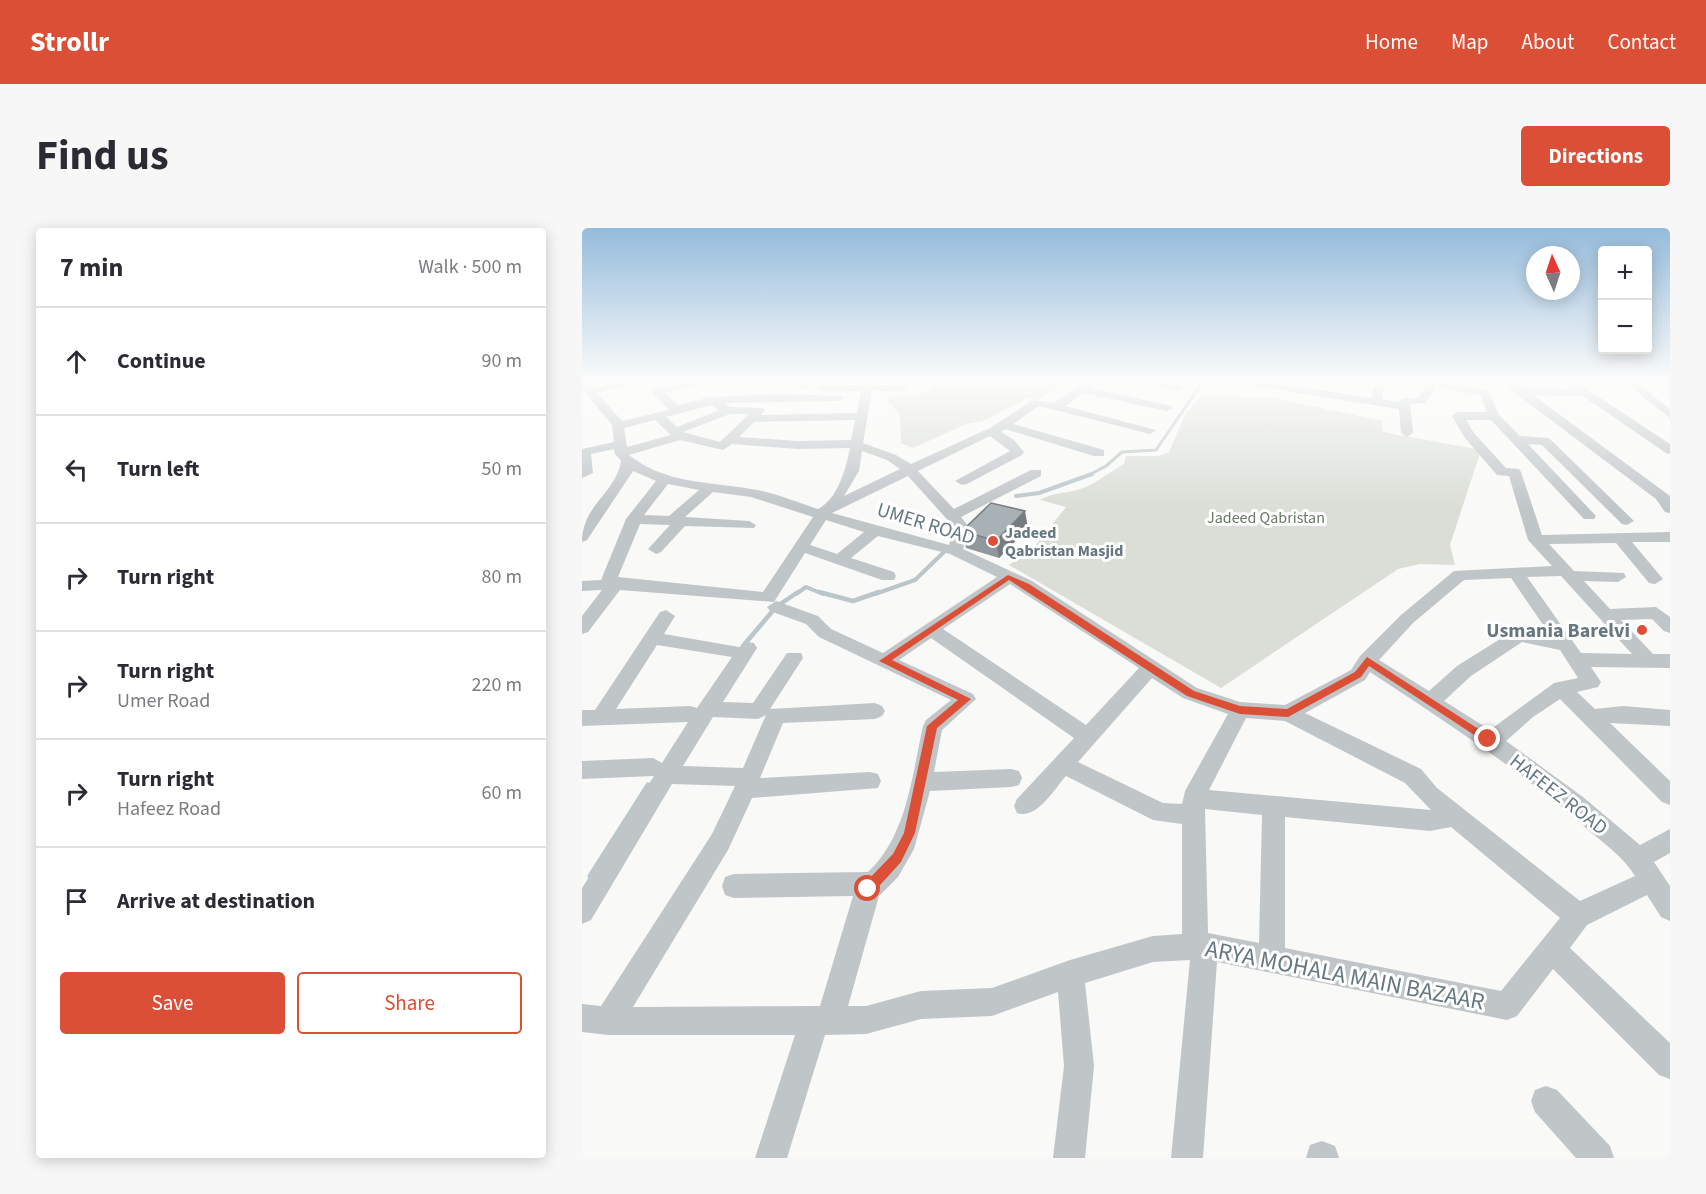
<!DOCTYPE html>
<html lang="en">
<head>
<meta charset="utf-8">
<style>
  :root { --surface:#fff; --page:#f7f7f7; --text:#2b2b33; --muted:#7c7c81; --line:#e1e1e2; --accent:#da4f36 }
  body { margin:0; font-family:"Source Sans 3",sans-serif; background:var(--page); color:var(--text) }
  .controls { position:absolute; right:18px; top:18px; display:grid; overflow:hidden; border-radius:6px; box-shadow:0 3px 15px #0003 }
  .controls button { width:54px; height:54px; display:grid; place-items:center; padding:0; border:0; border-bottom:2px solid var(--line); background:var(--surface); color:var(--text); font:30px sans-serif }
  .compass { position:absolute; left:944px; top:18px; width:54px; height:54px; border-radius:50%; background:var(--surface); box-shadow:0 3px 15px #0003; rotate:357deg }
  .stop { position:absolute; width:18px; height:18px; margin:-14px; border:4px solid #da4f36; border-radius:50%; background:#fff }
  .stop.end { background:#da4f36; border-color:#fff; box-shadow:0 2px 6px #0008 }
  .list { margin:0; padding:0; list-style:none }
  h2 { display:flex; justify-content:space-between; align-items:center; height:78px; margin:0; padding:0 24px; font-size:26px }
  h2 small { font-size:20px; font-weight:400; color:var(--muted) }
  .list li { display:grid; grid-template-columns:39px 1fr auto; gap:18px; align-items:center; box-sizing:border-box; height:108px; padding:0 24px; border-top:2px solid var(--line) }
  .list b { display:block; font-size:22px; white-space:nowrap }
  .list p { margin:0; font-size:20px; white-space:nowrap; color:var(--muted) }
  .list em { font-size:20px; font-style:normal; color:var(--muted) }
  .actions { display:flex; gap:12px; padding:18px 24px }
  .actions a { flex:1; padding:14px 0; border:2px solid var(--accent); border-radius:6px; text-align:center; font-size:21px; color:var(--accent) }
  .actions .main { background:var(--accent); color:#fff }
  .icon { flex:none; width:33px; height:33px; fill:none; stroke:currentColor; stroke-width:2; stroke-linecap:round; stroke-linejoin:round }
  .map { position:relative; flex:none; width:1088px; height:930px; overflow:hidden; border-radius:6px }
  header { display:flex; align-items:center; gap:36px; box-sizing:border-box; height:84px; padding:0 30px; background:var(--accent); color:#fff }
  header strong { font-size:28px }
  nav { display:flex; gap:33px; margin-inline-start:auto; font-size:21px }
  .intro { display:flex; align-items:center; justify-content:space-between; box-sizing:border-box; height:144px; padding:0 36px }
  h1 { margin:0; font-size:42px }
  .button { padding:15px 27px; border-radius:6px; background:var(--accent); color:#fff; font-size:21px; font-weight:700 }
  main { display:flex; gap:36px; padding:0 36px }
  aside { flex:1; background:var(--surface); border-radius:6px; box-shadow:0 3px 15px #0003 }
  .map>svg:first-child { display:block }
</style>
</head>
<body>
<header>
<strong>Strollr</strong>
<nav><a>Home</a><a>Map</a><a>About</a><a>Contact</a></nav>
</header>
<div class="intro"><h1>Find us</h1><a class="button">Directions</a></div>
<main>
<aside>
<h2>7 min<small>Walk · 500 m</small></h2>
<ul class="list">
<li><svg class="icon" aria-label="ahead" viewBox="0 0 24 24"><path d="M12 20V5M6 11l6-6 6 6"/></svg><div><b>Continue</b></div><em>90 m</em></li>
<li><svg class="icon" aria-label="left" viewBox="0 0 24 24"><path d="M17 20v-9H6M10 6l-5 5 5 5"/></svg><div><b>Turn left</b></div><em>50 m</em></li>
<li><svg class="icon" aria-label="right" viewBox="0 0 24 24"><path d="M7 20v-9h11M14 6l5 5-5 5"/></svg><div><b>Turn right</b></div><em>80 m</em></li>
<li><svg class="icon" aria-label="right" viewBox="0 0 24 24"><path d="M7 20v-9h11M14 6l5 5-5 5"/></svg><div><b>Turn right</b><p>Umer Road</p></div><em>220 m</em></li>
<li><svg class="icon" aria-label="right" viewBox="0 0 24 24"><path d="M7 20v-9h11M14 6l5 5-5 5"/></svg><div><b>Turn right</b><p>Hafeez Road</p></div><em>60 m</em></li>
<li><svg class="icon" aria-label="arrive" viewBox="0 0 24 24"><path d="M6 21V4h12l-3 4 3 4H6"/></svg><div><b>Arrive at destination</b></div></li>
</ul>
<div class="actions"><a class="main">Save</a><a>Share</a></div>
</aside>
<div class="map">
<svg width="1088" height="930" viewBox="0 0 1088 930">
  <rect width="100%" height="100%" fill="#f9f9f7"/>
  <g fill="#daded6">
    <polygon points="331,152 479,152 485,154 455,172 446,170 401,193 384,196 331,220 319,215 318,188 304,169 332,167 349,162 350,153"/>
    <path d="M620,167L691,170L800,193L801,204L899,222L868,317L873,337L838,336L816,341L639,460L427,337L453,318L484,279L458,272C471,264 481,266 495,262C511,258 527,244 542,236L544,228H576L587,224L603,187Z"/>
  </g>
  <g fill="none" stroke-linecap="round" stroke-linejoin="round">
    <polyline stroke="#bac6ca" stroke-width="3" points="507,247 524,238 540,224 574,222 622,152"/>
    <g stroke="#bac6ca" stroke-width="4">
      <polyline points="434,268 457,265 510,246"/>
      <polyline points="214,366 224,359 241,366"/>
      <polyline points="293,366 333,352 365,321"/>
    </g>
    <g stroke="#bac6ca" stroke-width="4.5">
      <polyline points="237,364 271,373 297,364"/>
      <polyline points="161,418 194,379 216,364"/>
    </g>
    <polyline stroke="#bac6ca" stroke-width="5" points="8,648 66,557"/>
    <g fill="#c0c5c8" fill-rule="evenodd">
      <path d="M0,152H4L10,159L45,152H63L62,154L15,165L40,193L87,182L71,165V161L115,152H134L83,165L96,177L129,169L194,166L260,168L262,170L256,173L142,175L148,179L181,180L183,182L179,187L275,185L279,163H240L236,162V158L282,157L284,152H294L293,157L324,158V162L320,163H290L281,215L314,227L329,236L408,200L451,172L472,175L506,152H517L508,160L589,178L591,180L585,183L501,165L483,178L574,202L568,206L457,178L431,196L522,222V228H512L423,201L419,204L432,212L442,224L440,227L385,256L380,257L373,253L428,223L408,208L336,243L372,281L449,242H459V248L379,289L387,299L381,321L450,353L615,460L658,474L703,477L769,442L778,428L819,387L872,343L970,338L946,312L927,248L915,247L883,210L870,188L876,184H905L898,167L854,159L843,175L828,176L831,205L825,209L819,205L817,181L653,155H622L617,152H671L789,170L793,152H803L800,171L816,174L822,170H836L845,157L830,152H859L906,163L917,187L938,208L967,210L1052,293L1045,297L1040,296L960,217L946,216L1014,288L1012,291H1002L909,192H884L892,205L924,240L937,241L939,244L960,307L1088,304V314H1050L1081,351L1073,356L1067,355L1034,315L967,316L992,343L1042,345L1044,349L1036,354L1002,353L1028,381L1074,379L1088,389V405L1082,403L1070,391L1039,392L1071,426H1088V440L1009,439L1019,454L1016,459L995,464L1013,481L1041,478L1088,482V498L1028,495L1088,553V577L1080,574L978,471L951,489L924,513L1001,569L1058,617L1088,601V625L1072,634L1088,658V693L1079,689L1065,667L1005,697L988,720L1088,815V851L1077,847L971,741L935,788L925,792L635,734L621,930H589L608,732L571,734L503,755L512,838L503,930H471L482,838L476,764L410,788L339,791L284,806L243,807L205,930H173L213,807H26L0,804V776L19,778L130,606L153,558L90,556L9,692L0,696V660L72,548L0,551V533L71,530L80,535L106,494L0,498V482H13L78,384L84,382L93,388L82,406L157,419L166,414L172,415L175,420L141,474L171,475L205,425H219L221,430L188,481L293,475L300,478L303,483L300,488L293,491L201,495L178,550L288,544L296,546L299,553L296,560L170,570L146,622L51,779L238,778L271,668L152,670L143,667L140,658L143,649L152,646L286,644C325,608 330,547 341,498L344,492L369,472L237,409L224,396L188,383L185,379L194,373L236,388L249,401L301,425L415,349L368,326L296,308L269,330L312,344L314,348L312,352H300L223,325L192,374L38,362L6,404L0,406V388L20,362L0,363V353L19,352L44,291L74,253L51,243L5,312L0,314C0,277 34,265 39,233L33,226L32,221L9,226L11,245L0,250V221L32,214L30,197L0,161ZM129,177L137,182L95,199L84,189ZM148,186H167L138,214L101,204ZM73,192L89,207L45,219L42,200ZM273,192L269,212L216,213L157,209L172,194ZM98,212L141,222L150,216L216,221L268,220C264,240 256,271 236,281C214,274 192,264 169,261C124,253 84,256 47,227ZM280,223L305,232L318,241L262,268L277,243ZM326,248L372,299L367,317L250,285ZM86,256L117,262L87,288L62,287ZM131,264L169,269L231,289L181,364L36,349L58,296L88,297L66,321L74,326L79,324L103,298L172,300L174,297L167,293L103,289ZM244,292L282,304L255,326L228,317ZM979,348L1050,426L999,425L945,349ZM929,350L968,407L937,401L931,403L875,438L847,463L797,432L831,395L882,352ZM428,356L557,440L504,497L361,401ZM349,410L492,510L435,571L432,578L435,585C455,592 472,561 484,548L571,592L600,596V706L571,708L488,732L410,760L339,763L284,778H266L297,668L316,649L332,621L348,563L429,559L437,557L440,550L437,543L429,541L352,544L360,502L394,471L391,466L317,432ZM940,414L978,422L996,450L972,455L908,502L862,473L889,448ZM75,417L150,429L115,480L108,478L34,481ZM788,444C862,493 937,541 1004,600C1021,615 1041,628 1053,648L998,673L855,560L839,541L723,485L783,452ZM570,450L601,470L646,486L603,563L600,576L581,575L496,534ZM184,487L161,540L101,538L131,489L176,491ZM664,490L703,493L823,555L849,582L627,562ZM623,581L680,587L677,715L626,705ZM703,589L848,603L869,599L978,690L919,763L703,720Z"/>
      <polygon points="223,152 234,152 225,161 217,161 216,159"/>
      <polygon points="552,152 571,152 602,160 597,163"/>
      <polygon points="979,152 991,152 1088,216 1088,226 1084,225 1001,168 951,167 1088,268 1088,285 1083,284 1074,271 933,165 925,156 930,153 942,160 991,161"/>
      <polygon points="1040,152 1051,152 1088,181 1088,190"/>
      <polygon points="964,858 975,862 1028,918 1032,930 994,930 953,884 949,873 953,862"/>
      <polygon points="740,913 753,918 757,930 724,930 728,917"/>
    </g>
  </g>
  <polygon fill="#90989d" points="446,300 417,330 384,320 380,303"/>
  <polygon fill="#767c7f" points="443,283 446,300 417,330 414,313"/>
  <polygon fill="#a8b1b6" stroke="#767c7f" stroke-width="1.5" points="409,275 443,283 414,313 380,303"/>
  <linearGradient id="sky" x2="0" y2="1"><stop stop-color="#95bbdc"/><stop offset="0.54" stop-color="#fcfcfb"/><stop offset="1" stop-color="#fcfcfb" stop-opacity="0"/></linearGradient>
  <rect width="1088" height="282" fill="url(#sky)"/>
  <polygon fill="#da4f36" points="426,347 447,356 612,463 658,478 705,481 773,444 785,429 912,511 910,514 903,514 787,438 779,449 706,489 658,486 605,468 427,352 310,432 389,471 355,500 333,605 319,634 290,666 281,666 281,657 311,626 322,605 345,498 376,472 297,433"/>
  <g fill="#da4f36" stroke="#fff" stroke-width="2">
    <circle cx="411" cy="313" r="6"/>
    <circle cx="1060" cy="402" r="6"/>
  </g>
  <g text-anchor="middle" stroke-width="6" stroke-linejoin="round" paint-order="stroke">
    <g font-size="16" fill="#697964" stroke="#fff">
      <text x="684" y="295">Jadeed Qabristan</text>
    </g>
    <g font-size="16" font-weight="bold" fill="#667780" stroke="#fff" text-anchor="start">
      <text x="423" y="310">Jadeed<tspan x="423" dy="18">Qabristan Masjid</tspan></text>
    </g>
    <g font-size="20" fill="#667780" stroke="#fff">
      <text transform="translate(344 295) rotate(17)" y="7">UMER ROAD</text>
      <text transform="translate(977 566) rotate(38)" y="7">HAFEEZ ROAD</text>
    </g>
    <g font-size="20" font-weight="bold" fill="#667780" stroke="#fff" text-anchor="end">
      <text x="1048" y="409">Usmania Barelvi</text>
    </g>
    <g font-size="24" fill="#667780" stroke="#fff">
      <text transform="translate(763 747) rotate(11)" y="8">ARYA MOHALA MAIN BAZAAR</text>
    </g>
  </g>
</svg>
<div class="controls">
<button>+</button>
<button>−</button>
</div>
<svg class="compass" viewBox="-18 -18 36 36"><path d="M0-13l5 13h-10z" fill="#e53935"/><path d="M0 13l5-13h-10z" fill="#7c7c81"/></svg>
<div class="stop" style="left:286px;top:661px"></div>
<div class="stop end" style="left:906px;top:511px"></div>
</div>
</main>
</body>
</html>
